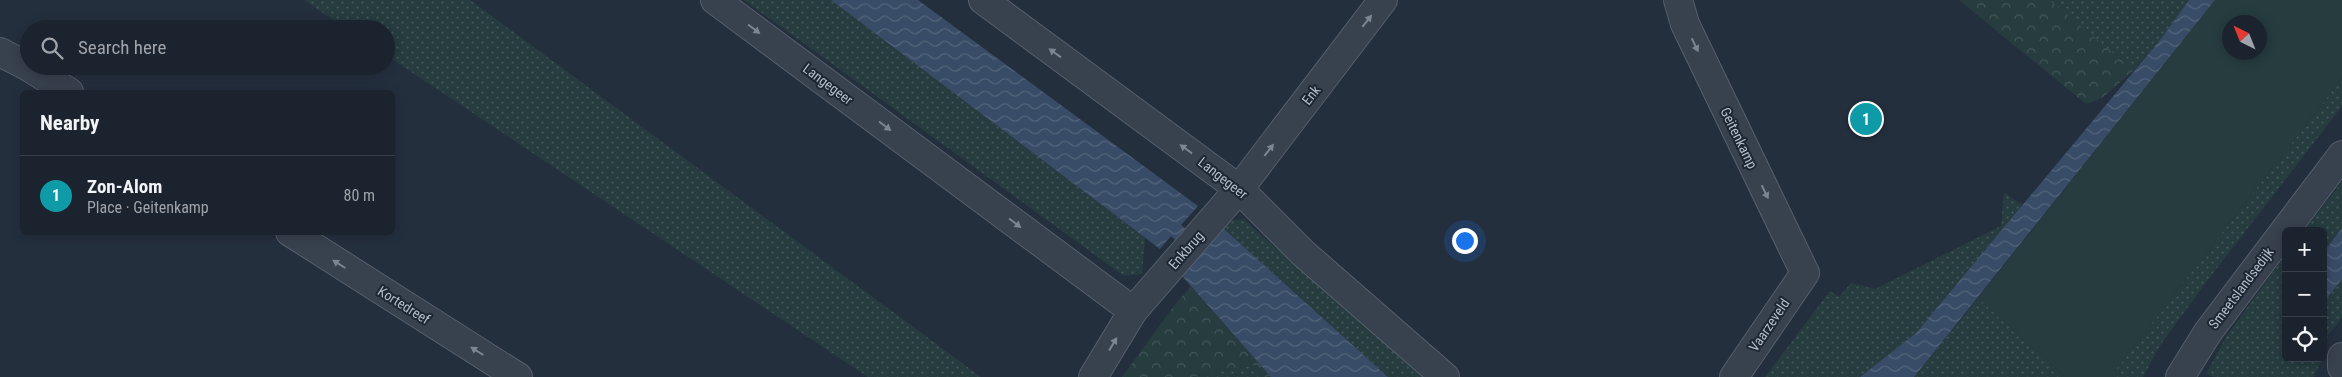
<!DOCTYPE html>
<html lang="en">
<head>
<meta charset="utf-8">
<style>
  :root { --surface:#1b232e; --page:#242b36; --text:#f1f3f6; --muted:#a0a4aa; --line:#39404a; --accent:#8ab4f8 }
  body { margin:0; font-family:"Roboto Condensed",sans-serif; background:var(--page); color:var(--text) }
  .controls { position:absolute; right:15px; bottom:15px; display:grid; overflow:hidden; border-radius:8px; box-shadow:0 2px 12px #0003 }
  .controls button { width:45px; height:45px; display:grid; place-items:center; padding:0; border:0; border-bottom:1px solid var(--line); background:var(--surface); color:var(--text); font:25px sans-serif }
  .compass { position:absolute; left:2222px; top:15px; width:45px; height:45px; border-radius:50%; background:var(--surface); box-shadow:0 2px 12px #0003; rotate:317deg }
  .you { position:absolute; left:1464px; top:240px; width:18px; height:18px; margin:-12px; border:4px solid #fff; border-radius:50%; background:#1a73e8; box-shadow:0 0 0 8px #1a73e833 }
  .badge { display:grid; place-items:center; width:32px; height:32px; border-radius:50%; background:var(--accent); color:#fff; font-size:16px; font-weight:700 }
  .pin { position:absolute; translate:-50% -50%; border:2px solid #fff; box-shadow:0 1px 5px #0006 }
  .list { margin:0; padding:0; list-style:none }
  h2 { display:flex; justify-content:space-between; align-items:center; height:65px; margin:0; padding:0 20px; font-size:21px }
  h2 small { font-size:16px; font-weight:400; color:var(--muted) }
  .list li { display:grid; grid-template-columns:32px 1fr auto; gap:15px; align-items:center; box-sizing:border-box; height:80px; padding:0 20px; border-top:1px solid var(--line) }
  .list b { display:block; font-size:19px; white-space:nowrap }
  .list p { margin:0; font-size:16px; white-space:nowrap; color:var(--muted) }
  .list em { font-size:16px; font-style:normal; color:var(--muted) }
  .icon { flex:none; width:28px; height:28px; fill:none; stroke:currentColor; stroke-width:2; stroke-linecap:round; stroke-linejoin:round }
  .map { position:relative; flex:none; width:2342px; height:377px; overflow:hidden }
  .search { position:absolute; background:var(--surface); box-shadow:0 2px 12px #0003; left:20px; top:20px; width:375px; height:55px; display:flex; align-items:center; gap:12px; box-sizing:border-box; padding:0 18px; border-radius:28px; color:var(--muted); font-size:19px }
  .panel { position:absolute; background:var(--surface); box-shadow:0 2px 12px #0003; left:20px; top:90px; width:375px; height:145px; border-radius:8px }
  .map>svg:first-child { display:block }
</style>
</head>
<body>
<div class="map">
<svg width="2342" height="377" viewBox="0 0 2342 377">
  <defs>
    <pattern id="grass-dots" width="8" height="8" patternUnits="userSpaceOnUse" patternTransform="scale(1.25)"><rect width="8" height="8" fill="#263c3f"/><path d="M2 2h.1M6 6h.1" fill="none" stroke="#435659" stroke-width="1.8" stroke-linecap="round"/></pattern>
    <pattern id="forest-crowns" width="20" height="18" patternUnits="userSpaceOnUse" patternTransform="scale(1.25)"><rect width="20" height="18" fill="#263c3f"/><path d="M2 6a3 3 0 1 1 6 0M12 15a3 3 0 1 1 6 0" fill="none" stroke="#435659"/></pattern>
    <pattern id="water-waves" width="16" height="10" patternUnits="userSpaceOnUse" patternTransform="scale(1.25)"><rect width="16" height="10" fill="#394c67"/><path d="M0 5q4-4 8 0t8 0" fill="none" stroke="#53647b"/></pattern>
  </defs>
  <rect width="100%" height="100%" fill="#242f3e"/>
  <g fill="url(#grass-dots)">
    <polygon points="304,0 470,0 981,377 868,377 386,55 386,29 347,29"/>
    <polygon points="744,0 831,0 1145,238 1142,274 1124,276"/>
    <polygon points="2015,0 2189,0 2160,40 2134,70 2117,56"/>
    <polygon points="2342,78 2342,106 2204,285 2159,347 2143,377 2110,377"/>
    <polygon points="2342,182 2342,228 2323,253 2323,231 2304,231"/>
    <polygon points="2004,193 2023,205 1916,333 1860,377 1765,377 1830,291 1839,297 1851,283 1875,289 2001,226"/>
    <polygon points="1243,219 1423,377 1388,377 1223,228 1228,221"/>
    <polygon points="2286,254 2286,301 2283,305 2286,307 2286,358 2322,358 2314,377 2214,377 2206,374 2226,337"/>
    <polygon points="2342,279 2342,318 2328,335 2323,353 2323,303"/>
    <polygon points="1978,298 2066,377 1914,377"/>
    <polygon points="1254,365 1262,377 1193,377"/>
  </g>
  <g fill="url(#forest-crowns)">
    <polygon points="1959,0 2049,0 2134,70 2102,98 2086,104"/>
    <polygon points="1191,287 1271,377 1262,377 1254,365 1193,377 1122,377 1176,303"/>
  </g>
  <path fill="#263c3f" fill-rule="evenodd" d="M2215,0H2342V78L2110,377H2066L1978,298ZM2230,22H2260V52H2230Z"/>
  <g fill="url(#water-waves)">
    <polygon points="831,0 918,0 1198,206 1181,225 1207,247 1223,228 1388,377 1271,377 1182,276 1196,260 1171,236 1160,249"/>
    <polygon points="2189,0 2215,0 1914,377 1860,377 1916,333 2160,40"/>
    <polygon points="2342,228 2342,279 2323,303 2323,253"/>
  </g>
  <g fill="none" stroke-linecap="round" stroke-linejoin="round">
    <g stroke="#565f6c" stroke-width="30">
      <g id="street">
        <polyline points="715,0 1133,311"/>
        <polyline points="983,0 1239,189 1303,253 1445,377"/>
        <polyline points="1678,0 1685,24 1805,273 1734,377"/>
        <polyline points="0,52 27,66 69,92"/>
        <polyline points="290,232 518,377"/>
        <polyline points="2342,357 2342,367"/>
        <polyline points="1093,377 1133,311 1239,189 1383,0"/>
        <polyline points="2180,377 2208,332 2342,155"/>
      </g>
    </g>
    <use href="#street" stroke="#38414e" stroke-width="28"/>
  </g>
  <defs><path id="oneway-solid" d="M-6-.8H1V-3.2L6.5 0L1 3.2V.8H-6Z" transform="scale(1.25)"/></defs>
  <g fill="#7c8592">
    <use href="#oneway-solid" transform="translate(1367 21) rotate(-52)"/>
    <use href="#oneway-solid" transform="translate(754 29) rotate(37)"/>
    <use href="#oneway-solid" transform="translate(1695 45) rotate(64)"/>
    <use href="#oneway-solid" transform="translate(1055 53) rotate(-144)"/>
    <use href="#oneway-solid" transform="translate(885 126) rotate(37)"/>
    <use href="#oneway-solid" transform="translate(1186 149) rotate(-144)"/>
    <use href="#oneway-solid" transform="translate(1269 150) rotate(-52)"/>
    <use href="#oneway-solid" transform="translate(1765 192) rotate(64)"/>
    <use href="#oneway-solid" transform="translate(1015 223) rotate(37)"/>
    <use href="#oneway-solid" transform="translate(339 264) rotate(-148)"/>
    <use href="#oneway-solid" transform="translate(1113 344) rotate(-59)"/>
    <use href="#oneway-solid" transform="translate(477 351) rotate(-148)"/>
  </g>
  <g text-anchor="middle" stroke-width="4" stroke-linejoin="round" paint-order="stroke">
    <g font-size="14" fill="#b4bcc9" stroke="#1d2633">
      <text transform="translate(828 84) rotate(37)" y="5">Langegeer</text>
      <text transform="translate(1311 95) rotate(-52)" y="5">Enk</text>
      <text transform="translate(1739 138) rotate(64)" y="5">Geitenkamp</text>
      <text transform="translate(1223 178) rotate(38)" y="5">Langegeer</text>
      <text transform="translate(1186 250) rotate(-49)" y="5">Enkbrug</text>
      <text transform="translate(2241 288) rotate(-53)" y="5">Smeetslandsedijk</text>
      <text transform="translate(404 305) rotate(32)" y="5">Kortedreef</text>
      <text transform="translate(1769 325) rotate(-56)" y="5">Vaarzeveld</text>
    </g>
  </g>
</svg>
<div class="controls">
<button>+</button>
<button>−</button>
<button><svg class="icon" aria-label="locate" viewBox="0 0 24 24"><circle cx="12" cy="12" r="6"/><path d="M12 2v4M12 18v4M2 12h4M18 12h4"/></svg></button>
</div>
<svg class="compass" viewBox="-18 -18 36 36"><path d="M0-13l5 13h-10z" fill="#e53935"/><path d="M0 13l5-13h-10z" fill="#a0a4aa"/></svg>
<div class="you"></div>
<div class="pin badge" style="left:1866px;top:119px;background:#0f9aa8">1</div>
<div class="search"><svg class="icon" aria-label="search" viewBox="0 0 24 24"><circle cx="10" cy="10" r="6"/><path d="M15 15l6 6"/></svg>Search here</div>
<section class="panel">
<h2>Nearby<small></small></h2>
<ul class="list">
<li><span class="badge" style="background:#0f9aa8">1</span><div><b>Zon-Alom</b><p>Place · Geitenkamp</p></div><em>80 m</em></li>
</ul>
</section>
</div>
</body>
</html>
